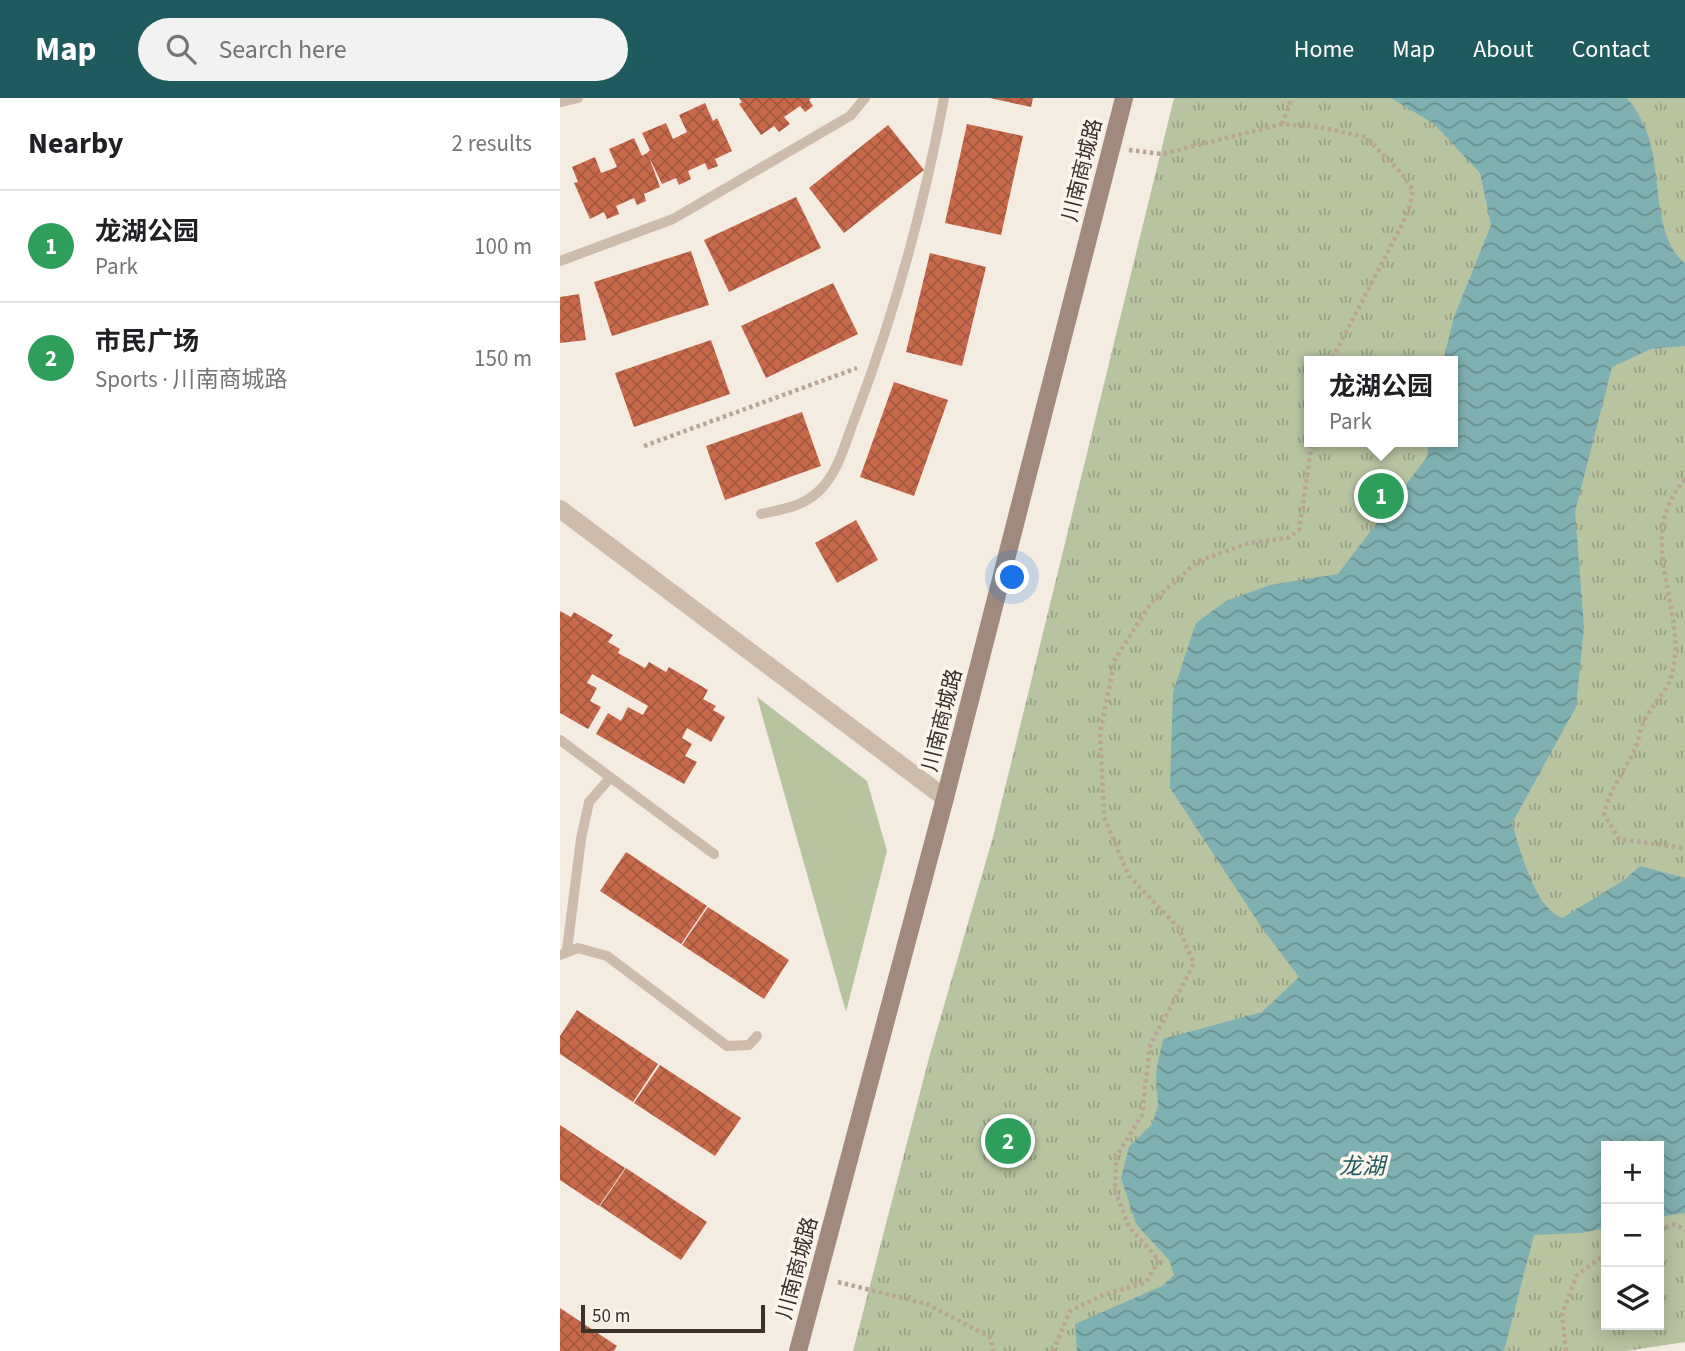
<!DOCTYPE html>
<html lang="en">
<head>
<meta charset="utf-8">
<style>
  :root { --surface:#fff; --page:#f2f2f2; --text:#202124; --muted:#757577; --line:#e0e0e0; --accent:#1f5a5e }
  body { margin:0; font-family:"Source Sans 3","Noto Sans SC",sans-serif; background:var(--page); color:var(--text) }
  .controls { position:absolute; right:21px; bottom:21px; display:grid; overflow:hidden; border-radius:0px; box-shadow:0 4px 18px #0003 }
  .controls button { width:63px; height:63px; display:grid; place-items:center; padding:0; border:0; border-bottom:2px solid var(--line); background:var(--surface); color:var(--text); font:35px sans-serif }
  .scale { position:absolute; left:21px; bottom:18px; width:184px; box-sizing:border-box; padding-left:7px; border:4px solid #3b302b; border-top:0; font-size:19px; line-height:24px; white-space:nowrap; color:#3b302b; -webkit-text-stroke:5px #fbf5ee; paint-order:stroke }
  .you { position:absolute; left:453px; top:480px; width:24px; height:24px; margin:-18px; border:5px solid #fff; border-radius:50%; background:#1a73e8; box-shadow:0 0 0 10px #1a73e833 }
  .badge { display:grid; place-items:center; width:46px; height:46px; border-radius:50%; background:var(--accent); color:#fff; font-size:23px; font-weight:700 }
  .pin { position:absolute; translate:-50% -50%; border:4px solid #fff; box-shadow:0 2px 7px #0006 }
  .popup { position:absolute; left:744px; top:258px; width:154px; height:91px; box-sizing:border-box; display:grid; place-content:center; border-radius:0px; background:var(--surface); filter:drop-shadow(0 2px 5px #0005); font-size:23px; white-space:nowrap; color:var(--muted) }
  .popup b { font-size:26px; color:var(--text) }
  .popup::after { content:''; position:absolute; left:50%; top:100%; margin-left:-14px; border:14px solid transparent; border-top-color:var(--surface) }
  .list { margin:0; padding:0; list-style:none }
  h2 { display:flex; justify-content:space-between; align-items:center; height:91px; margin:0; padding:0 28px; font-size:30px }
  h2 small { font-size:23px; font-weight:400; color:var(--muted) }
  .list li { display:grid; grid-template-columns:46px 1fr auto; gap:21px; align-items:center; box-sizing:border-box; height:112px; padding:0 28px; border-top:2px solid var(--line) }
  .list b { display:block; font-size:26px; white-space:nowrap }
  .list p { margin:0; font-size:23px; white-space:nowrap; color:var(--muted) }
  .list em { font-size:23px; font-style:normal; color:var(--muted) }
  .icon { flex:none; width:38px; height:38px; fill:none; stroke:currentColor; stroke-width:2; stroke-linecap:round; stroke-linejoin:round }
  .map { position:relative; flex:none; width:1125px; height:1253px; overflow:hidden }
  header { display:flex; align-items:center; gap:42px; box-sizing:border-box; height:98px; padding:0 35px; background:var(--accent); color:#fff }
  header strong { font-size:33px }
  nav { display:flex; gap:38px; margin-inline-start:auto; font-size:24px }
  .search { width:490px; height:63px; background:var(--page); display:flex; align-items:center; gap:18px; box-sizing:border-box; padding:0 24px; border-radius:38px; color:var(--muted); font-size:26px }
  main { display:flex }
  aside { flex:1; background:var(--surface) }
  .map>svg:first-child { display:block }
</style>
</head>
<body>
<header>
<strong>Map</strong>
<div class="search"><svg class="icon" aria-label="search" viewBox="0 0 24 24"><circle cx="10" cy="10" r="6"/><path d="M15 15l6 6"/></svg>Search here</div>
<nav><a>Home</a><a>Map</a><a>About</a><a>Contact</a></nav>
</header>
<main>
<aside>
<h2>Nearby<small>2 results</small></h2>
<ul class="list">
<li><span class="badge" style="background:#2e9e5b">1</span><div><b>龙湖公园</b><p>Park</p></div><em>100 m</em></li>
<li><span class="badge" style="background:#2e9e5b">2</span><div><b>市民广场</b><p>Sports · 川南商城路</p></div><em>150 m</em></li>
</ul>
</aside>
<div class="map">
<svg width="1125" height="1253" viewBox="0 0 1125 1253">
  <defs>
    <pattern id="park-tufts" width="24" height="20" patternUnits="userSpaceOnUse" patternTransform="scale(1.75)"><rect width="24" height="20" fill="#b8c4a0"/><path d="M3 7l-1-3M5 7V3M7 7l1-3M15 17l-1-3M17 17v-4M19 17l1-3" fill="none" stroke="#97a083"/></pattern>
    <pattern id="water-waves" width="16" height="10" patternUnits="userSpaceOnUse" patternTransform="scale(1.75)"><rect width="16" height="10" fill="#7fb0b2"/><path d="M0 5q4-4 8 0t8 0" fill="none" stroke="#699091"/></pattern>
    <pattern id="building-cross-hatch" width="8" height="8" patternUnits="userSpaceOnUse" patternTransform="scale(1.75)"><rect width="8" height="8" fill="#c8694b"/><path d="M0 0l8 8M0 8l8-8" fill="none" stroke="#a4573f"/></pattern>
  </defs>
  <rect width="100%" height="100%" fill="#f4ebe1"/>
  <polygon fill="#b8c4a0" points="197,599 307,683 327,753 286,914"/>
  <path fill="url(#park-tufts)" fill-rule="evenodd" d="M614,0H1125V1244L1066,1253H293L370,956L433,739ZM749,263H893V344H749ZM1046,1048H1099V1227H1046Z"/>
  <path fill="url(#water-waves)" d="M831,0H1067C1078,13 1087,31 1091,48C1100,82 1095,143 1125,165V248L1091,251L1052,269L1015,414L1024,529L1016,609L952,725C960,751 974,809 1002,820L1064,782L1080,768L1125,780V1115L1099,1119V1048H1046V1130L1022,1135L974,1137L944,1253H517L515,1226L602,1188L614,1177L609,1162L576,1126L561,1080L569,1049L592,1026L598,1008L596,974L603,941L702,914L739,879L702,830L610,690L613,594L636,525L666,503L710,487L778,476L867,359L869,344H893V263H883L894,219L931,127L920,75L874,26Z"/>
  <g fill="url(#building-cross-hatch)">
    <polygon points="179,0 251,0 249,2 253,8 245,14 240,8 224,19 230,26 219,34 214,28 201,37 179,6 182,4"/>
    <polygon points="430,0 473,0 471,9"/>
    <polygon points="145,5 153,23 157,20 172,53 155,61 158,68 148,72 145,65 128,73 131,81 119,87 116,80 102,86 89,59 100,89 84,96 86,103 77,107 74,100 56,108 59,116 47,121 44,114 30,121 14,85 18,84 12,69 35,59 41,75 57,69 49,51 74,40 82,58 87,55 90,52 82,35 106,25 113,41 127,34 119,17"/>
    <polygon points="407,26 463,38 441,137 385,125"/>
    <polygon points="328,27 364,72 284,135 249,90"/>
    <polygon points="236,99 261,150 169,194 144,142"/>
    <polygon points="131,153 149,207 52,238 34,184"/>
    <polygon points="370,155 426,169 402,268 346,254"/>
    <polygon points="273,185 298,236 206,280 181,228"/>
    <polygon points="19,196 26,242 0,245 0,199"/>
    <polygon points="151,242 170,296 74,329 55,275"/>
    <polygon points="334,284 388,302 354,398 300,379"/>
    <polygon points="242,314 261,368 165,402 146,348"/>
    <polygon points="296,422 318,462 277,485 255,445"/>
    <polygon points="0,513 11,519 14,514 53,537 48,544 60,551 58,555 85,570 89,564 106,574 109,569 148,592 143,601 156,608 153,612 165,619 151,644 127,630 122,640 132,646 125,658 137,664 124,686 36,636 48,615 61,623 68,609 83,617 88,608 57,590 32,576 27,585 37,590 30,603 41,609 28,631 0,615"/>
    <polygon points="66,754 147,808 121,846 40,793"/>
    <polygon points="148,809 229,862 204,901 122,847"/>
    <polygon points="17,912 98,966 73,1004 0,956 0,938"/>
    <polygon points="100,967 181,1020 155,1058 74,1005"/>
    <polygon points="0,1027 65,1070 39,1108 0,1082"/>
    <polygon points="66,1070 147,1124 121,1162 40,1108"/>
    <polygon points="0,1210 57,1248 54,1253 0,1253"/>
  </g>
  <g fill="none" stroke-linecap="round" stroke-linejoin="round">
    <g stroke="#b9a596" stroke-width="4.5" stroke-dasharray="3.5 3.5" stroke-linecap="butt">
      <polyline points="722,26 732,0"/>
      <polyline points="569,52 602,56 722,26 758,29 806,39 842,76 853,92 848,115 771,263"/>
      <polyline points="84,348 297,270"/>
      <path d="M1125,381C1077,436 1119,497 1115,557C1113,592 1099,595 1084,623C1080,633 1078,644 1074,653C1063,675 1049,693 1044,716L1059,741L1125,750"/>
      <polyline points="1099,1132 1115,1126 1125,1132"/>
      <polyline points="278,1184 367,1206 430,1239 433,1253"/>
      <polyline points="493,1253 510,1213 543,1197 586,1184 599,1162 569,1129 555,1092 556,1059 582,1017 590,947 634,866 618,829 569,778 544,719 540,635 555,561 591,505 638,463 689,445 728,440 739,432 752,344"/>
      <polyline points="1006,1253 1002,1216 1017,1177 1046,1156"/>
    </g>
    <g stroke="#cdbbac" stroke-width="10">
      <polyline points="0,4 18,0"/>
      <polyline points="0,163 113,121 290,18 305,0"/>
      <path d="M201,416C223,411 242,409 259,393C279,374 286,342 296,317C335,214 364,108 384,0"/>
      <polyline points="0,642 154,756"/>
      <polyline points="7,852 21,741 29,704 50,680"/>
      <polyline points="0,857 18,850 47,858 167,948 189,947 197,938"/>
    </g>
    <polyline stroke="#cdbbac" stroke-width="18" points="0,411 385,700"/>
    <polyline stroke="#a18a7d" stroke-width="18" points="238,1253 385,700 564,0"/>
  </g>
  <g text-anchor="middle" stroke-width="7" stroke-linejoin="round" paint-order="stroke">
    <g font-size="21" fill="#3b302b" stroke="#fbf5ee">
      <text transform="translate(522 72) rotate(-76)" y="7">川南商城路</text>
      <text transform="translate(382 622) rotate(-76)" y="7">川南商城路</text>
      <text transform="translate(237 1170) rotate(-75)" y="7">川南商城路</text>
    </g>
    <g font-size="23" font-style="italic" fill="#1f5a5e" stroke="#fbf5ee">
      <text x="802" y="1076">龙湖</text>
    </g>
  </g>
</svg>
<div class="controls">
<button>+</button>
<button>−</button>
<button><svg class="icon" aria-label="layers" viewBox="0 0 24 24"><path d="M12 4l9 5-9 5-9-5zM3 14l9 5 9-5"/></svg></button>
</div>
<div class="scale">50 m</div>
<div class="you"></div>
<div class="pin badge" style="left:821px;top:398px;background:#2e9e5b">1</div>
<div class="popup"><b>龙湖公园</b>Park</div>
<div class="pin badge" style="left:448px;top:1043px;background:#2e9e5b">2</div>
</div>
</main>
</body>
</html>
